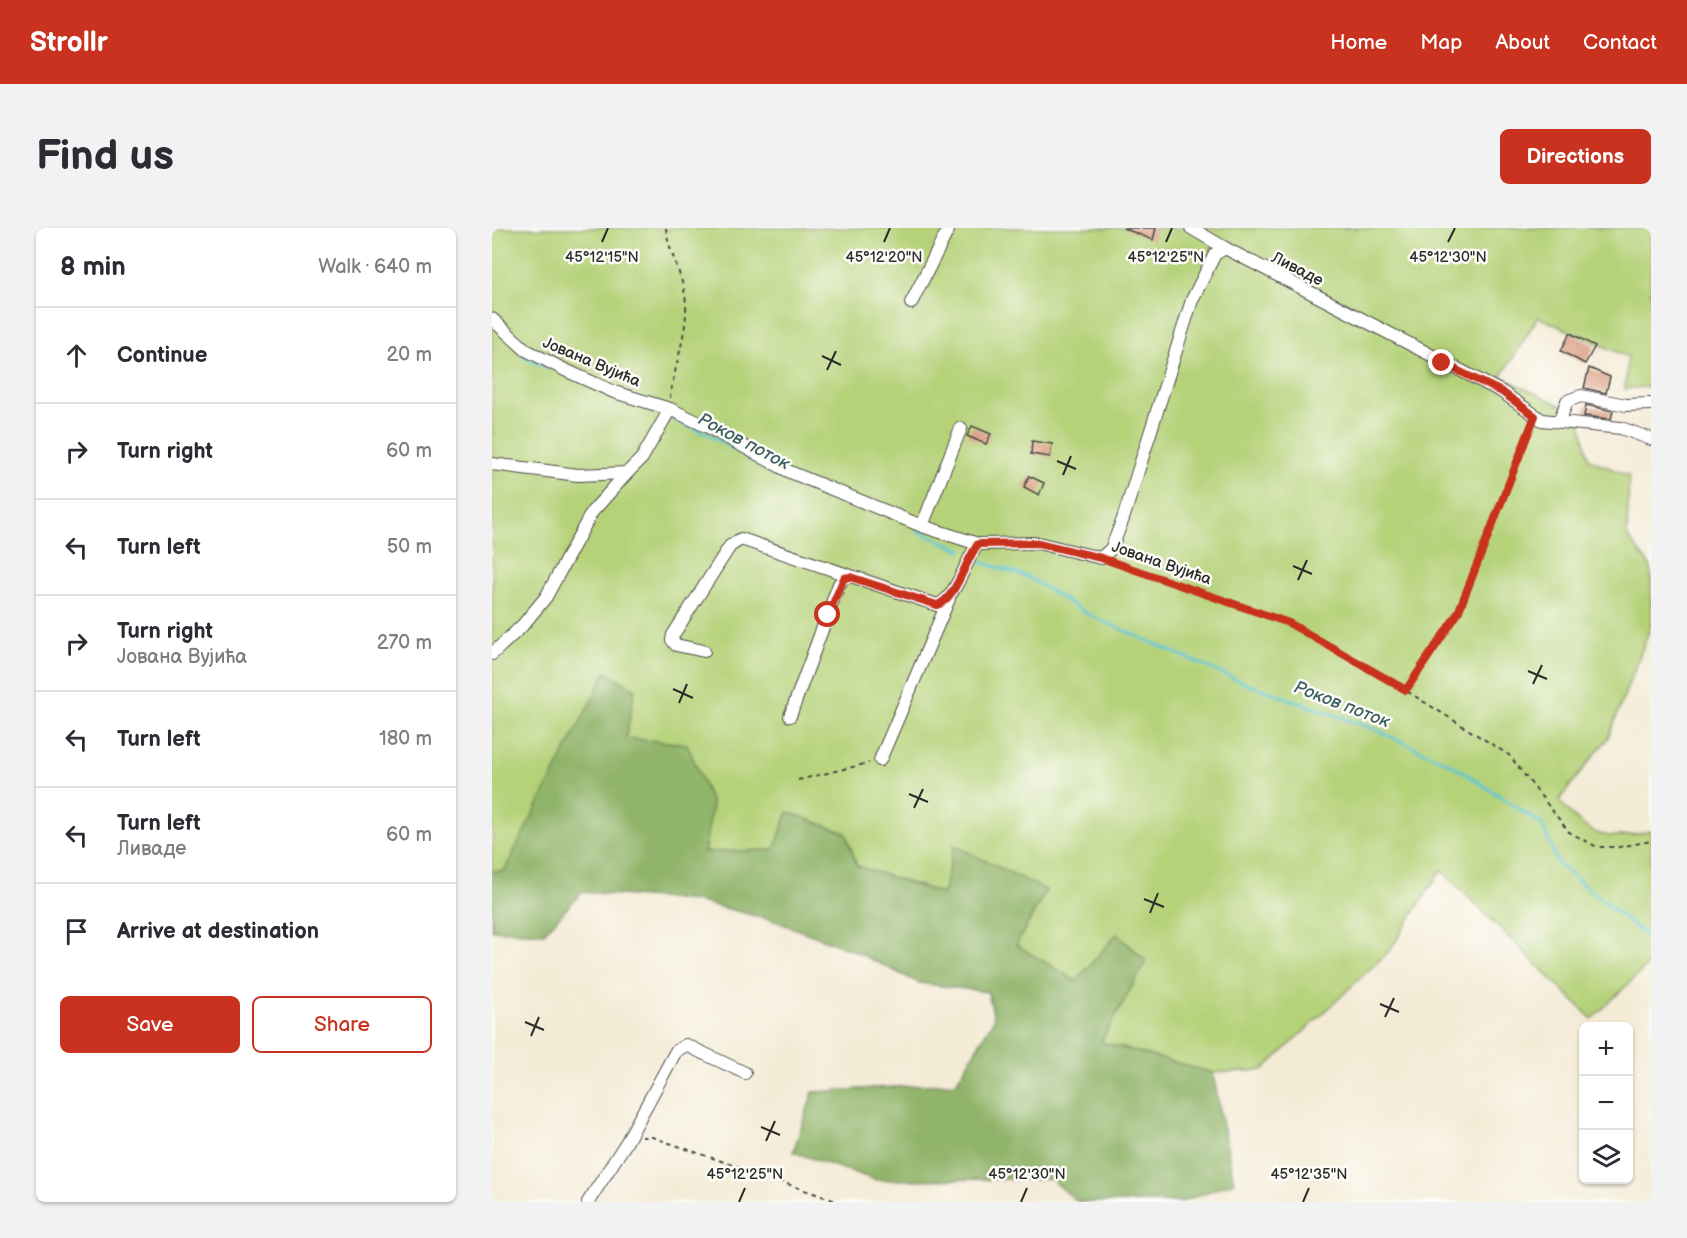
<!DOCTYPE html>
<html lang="en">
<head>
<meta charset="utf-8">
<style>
  :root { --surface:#fff; --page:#f2f2f3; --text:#2b2b33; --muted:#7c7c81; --line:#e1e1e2; --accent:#c8321e }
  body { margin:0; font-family:"Balsamiq Sans",sans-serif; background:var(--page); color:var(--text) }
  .controls { position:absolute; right:18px; bottom:18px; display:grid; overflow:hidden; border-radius:9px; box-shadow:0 2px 4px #0004 }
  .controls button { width:54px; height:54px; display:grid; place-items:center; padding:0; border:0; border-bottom:2px solid var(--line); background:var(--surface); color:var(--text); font:30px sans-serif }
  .stop { position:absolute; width:18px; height:18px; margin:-14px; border:4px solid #c8321e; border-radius:50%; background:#fff }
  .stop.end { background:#c8321e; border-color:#fff; box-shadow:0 2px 6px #0008 }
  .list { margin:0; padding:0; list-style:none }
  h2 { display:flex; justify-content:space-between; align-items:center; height:78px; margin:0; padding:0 24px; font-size:26px }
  h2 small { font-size:20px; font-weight:400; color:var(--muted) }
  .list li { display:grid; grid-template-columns:39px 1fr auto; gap:18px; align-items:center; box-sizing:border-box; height:96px; padding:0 24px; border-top:2px solid var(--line) }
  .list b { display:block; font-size:22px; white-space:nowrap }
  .list p { margin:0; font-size:20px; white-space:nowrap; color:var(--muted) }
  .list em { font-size:20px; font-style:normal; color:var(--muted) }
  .actions { display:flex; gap:12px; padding:18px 24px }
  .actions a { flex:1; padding:14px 0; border:2px solid var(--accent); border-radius:9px; text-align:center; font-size:21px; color:var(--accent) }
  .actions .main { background:var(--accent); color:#fff }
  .icon { flex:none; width:33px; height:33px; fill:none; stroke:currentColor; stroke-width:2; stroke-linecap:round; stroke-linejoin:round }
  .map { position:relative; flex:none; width:1159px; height:974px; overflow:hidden; border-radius:9px }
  header { display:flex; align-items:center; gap:36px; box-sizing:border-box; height:84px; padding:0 30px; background:var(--accent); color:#fff }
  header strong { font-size:28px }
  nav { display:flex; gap:33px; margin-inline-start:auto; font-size:21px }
  .intro { display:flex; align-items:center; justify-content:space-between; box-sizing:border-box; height:144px; padding:0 36px }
  h1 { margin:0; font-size:42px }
  .button { padding:15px 27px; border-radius:9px; background:var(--accent); color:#fff; font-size:21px; font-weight:700 }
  main { display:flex; gap:36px; padding:0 36px }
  aside { flex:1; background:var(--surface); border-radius:9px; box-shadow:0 2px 4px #0004 }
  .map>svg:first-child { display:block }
</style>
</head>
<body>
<header>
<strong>Strollr</strong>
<nav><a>Home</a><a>Map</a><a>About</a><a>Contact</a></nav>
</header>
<div class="intro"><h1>Find us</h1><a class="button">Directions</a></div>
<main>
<aside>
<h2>8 min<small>Walk · 640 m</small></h2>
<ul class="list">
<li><svg class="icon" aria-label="ahead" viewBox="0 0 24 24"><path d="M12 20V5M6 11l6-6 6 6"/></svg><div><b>Continue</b></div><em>20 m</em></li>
<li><svg class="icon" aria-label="right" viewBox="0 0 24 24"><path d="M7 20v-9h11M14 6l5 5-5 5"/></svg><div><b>Turn right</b></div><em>60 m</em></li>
<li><svg class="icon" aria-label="left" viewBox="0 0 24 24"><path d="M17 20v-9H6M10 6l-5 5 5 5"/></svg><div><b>Turn left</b></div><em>50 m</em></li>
<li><svg class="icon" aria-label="right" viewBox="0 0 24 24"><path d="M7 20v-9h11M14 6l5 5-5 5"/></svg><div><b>Turn right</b><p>Јована Вујића</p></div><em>270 m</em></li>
<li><svg class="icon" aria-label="left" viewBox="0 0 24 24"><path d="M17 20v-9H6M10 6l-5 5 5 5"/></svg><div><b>Turn left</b></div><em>180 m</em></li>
<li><svg class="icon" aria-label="left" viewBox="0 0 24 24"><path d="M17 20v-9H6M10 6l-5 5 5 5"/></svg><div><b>Turn left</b><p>Ливаде</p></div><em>60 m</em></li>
<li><svg class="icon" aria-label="arrive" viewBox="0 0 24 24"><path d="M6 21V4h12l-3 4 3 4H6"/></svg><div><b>Arrive at destination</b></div></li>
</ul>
<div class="actions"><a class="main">Save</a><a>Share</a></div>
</aside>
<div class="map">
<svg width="1159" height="974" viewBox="0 0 1159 974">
  <rect width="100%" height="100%" fill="#fdfcf7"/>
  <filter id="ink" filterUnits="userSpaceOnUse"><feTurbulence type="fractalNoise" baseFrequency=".0167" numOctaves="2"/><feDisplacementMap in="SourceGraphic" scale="12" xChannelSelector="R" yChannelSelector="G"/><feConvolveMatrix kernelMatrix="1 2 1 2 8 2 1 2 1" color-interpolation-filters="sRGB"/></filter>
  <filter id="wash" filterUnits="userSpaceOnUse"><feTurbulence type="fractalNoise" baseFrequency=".008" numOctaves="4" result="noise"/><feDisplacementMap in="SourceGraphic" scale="24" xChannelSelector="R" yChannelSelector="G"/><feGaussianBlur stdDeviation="1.35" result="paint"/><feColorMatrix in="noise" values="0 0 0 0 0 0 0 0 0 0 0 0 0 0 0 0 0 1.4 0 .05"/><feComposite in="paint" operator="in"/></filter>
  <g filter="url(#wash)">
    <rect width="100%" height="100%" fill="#f4ebd6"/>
    <path fill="#b5d279" stroke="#707e52" stroke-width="1.5" d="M0,0H1159V158L1133,161L1136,129L1046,89L1009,149L1087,186L1097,231L1137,248L1135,308L1159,339V398L1116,510L1067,572C1096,608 1113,615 1159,603V734L1100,791L949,642L898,722L771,842L721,845L609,814L654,733L625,706L585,754L524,717L554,663L462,618L452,666L365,638L353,605L296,584L282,622L212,624L220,576L12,644L0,643Z"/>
    <polygon fill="#90b469" stroke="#5e704a" stroke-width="1.5" points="114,444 143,461 134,510 195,516 220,576 212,624 282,622 296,584 354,605 365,638 451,666 462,617 554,662 524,717 584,753 625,706 654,733 609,814 721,845 742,954 689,974 586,974 559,951 384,952 301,924 321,864 464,855 502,791 496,764 427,755 360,722 280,692 204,673 90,664 52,705 0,702 0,643 12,643"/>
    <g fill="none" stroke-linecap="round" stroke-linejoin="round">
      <g stroke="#59c5d1" stroke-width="3">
        <polyline points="29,125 35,131 57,140"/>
        <polyline points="154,180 170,187"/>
        <polyline points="176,189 220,208 288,250 340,268"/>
        <polyline points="424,302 470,322"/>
        <polyline points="482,332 536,349 595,386 752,455 882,501 959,536 1050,596 1066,636 1159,712"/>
      </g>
    </g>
    <g id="blocks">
      <g fill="#d8977a">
        <polygon points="631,0 664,0 661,12"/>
        <polygon points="1078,105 1103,118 1093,136 1069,123"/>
        <polygon points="1097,140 1118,149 1114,165 1092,160"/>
        <polygon points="1094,177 1121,183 1119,191 1092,188"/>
        <polygon points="480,198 499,206 494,216 475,208"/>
        <polygon points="540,213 560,216 558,229 539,226"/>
        <polygon points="537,248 552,255 547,267 532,259"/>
      </g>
    </g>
  </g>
  <g filter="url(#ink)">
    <use href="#blocks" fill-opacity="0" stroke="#494845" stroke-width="1.5"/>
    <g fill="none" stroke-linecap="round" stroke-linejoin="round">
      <g stroke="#494845" stroke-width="14">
        <g id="minor">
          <polyline points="699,0 733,20"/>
          <polyline points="419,75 457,0"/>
          <polyline points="0,91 34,122 73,142 122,164 178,181 216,199 298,244 430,298 486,316 546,315 609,330 619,321 631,291 700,72 723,26 733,20 1010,164 1050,192 1129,200 1159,211"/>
          <polyline points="1068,192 1075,173 1089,168 1134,177 1159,176"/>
          <polyline points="0,236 86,247 135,245 150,230 178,181"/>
          <polyline points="430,298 469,200"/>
          <path d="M212,423L184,417L180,412L181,407L238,318L249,311L445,377C464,371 473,333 486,316"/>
          <polyline points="0,426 30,398 54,369 100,284 135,245"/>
          <polyline points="298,488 347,356 352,350 358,349"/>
          <polyline points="388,532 457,371"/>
          <polyline points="96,974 134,915 184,823 194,817 253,845"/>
        </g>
      </g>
      <g stroke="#494845" stroke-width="2" stroke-dasharray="4.5 4.5" stroke-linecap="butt">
        <path d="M174,0C177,27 193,50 194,77C195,108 182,139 178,170"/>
        <polyline points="620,334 797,395 913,462 1017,527 1077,604 1105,619 1127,619 1159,613"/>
        <polyline points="913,462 966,385 1039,198"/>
        <polyline points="306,552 377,535"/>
        <polyline points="150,909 160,909 347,974"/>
      </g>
      <use href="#minor" stroke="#fff" stroke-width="12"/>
    </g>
  </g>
  <g fill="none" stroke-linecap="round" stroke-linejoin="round" filter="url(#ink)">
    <path stroke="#c8321e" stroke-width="8" d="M336,387L352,350L358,349L445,377C464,371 473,333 486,316L546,315L609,330L797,395L914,462L966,385L1043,188L1010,164L950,135"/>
  </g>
  <path fill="none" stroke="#2b2b2b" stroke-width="2" d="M110,14L116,0M392,14L398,0M674,14L680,0M956,14L963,0M330,128L349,137M335,142L344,123M565,233L584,241M571,247L579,228M801,338L820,346M806,352L815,332M1036,443L1055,451M1041,456L1050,437M181,461L201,470M187,475L195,456M417,566L436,574M422,580L431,561M652,671L672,679M658,685L666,665M888,776L907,784M893,789L902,770M33,794L52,802M39,808L47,789M269,899L288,907M274,913L283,893M247,974L253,960M529,974L535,960M811,974L817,960"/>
  <g text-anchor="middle" stroke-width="5" stroke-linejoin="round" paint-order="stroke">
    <g font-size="16" fill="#2b2b2b" stroke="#fdfcf7">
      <text transform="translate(806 40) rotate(27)" y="6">Ливаде</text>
      <text transform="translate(100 133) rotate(23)" y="6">Јована Вујића</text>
      <text transform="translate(670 334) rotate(19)" y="6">Јована Вујића</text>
    </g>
    <g font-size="18" font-style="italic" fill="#3b6165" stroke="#fdfcf7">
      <text transform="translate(252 213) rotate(28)" y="6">Роков поток</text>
      <text transform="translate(850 476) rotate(21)" y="6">Роков поток</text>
    </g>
  </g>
  <g font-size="15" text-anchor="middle" fill="#2b2b2b" stroke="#fdfcf7" stroke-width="5" stroke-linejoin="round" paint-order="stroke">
    <text x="110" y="34">45°12'15"N</text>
    <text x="392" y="34">45°12'20"N</text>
    <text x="674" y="34">45°12'25"N</text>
    <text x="956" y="34">45°12'30"N</text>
    <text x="253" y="951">45°12'25"N</text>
    <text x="535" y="951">45°12'30"N</text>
    <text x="817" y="951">45°12'35"N</text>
  </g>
</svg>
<div class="controls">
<button>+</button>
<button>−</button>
<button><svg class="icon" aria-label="layers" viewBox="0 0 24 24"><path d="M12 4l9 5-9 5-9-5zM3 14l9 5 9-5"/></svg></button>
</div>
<div class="stop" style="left:336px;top:387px"></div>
<div class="stop end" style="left:950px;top:135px"></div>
</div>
</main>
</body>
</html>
